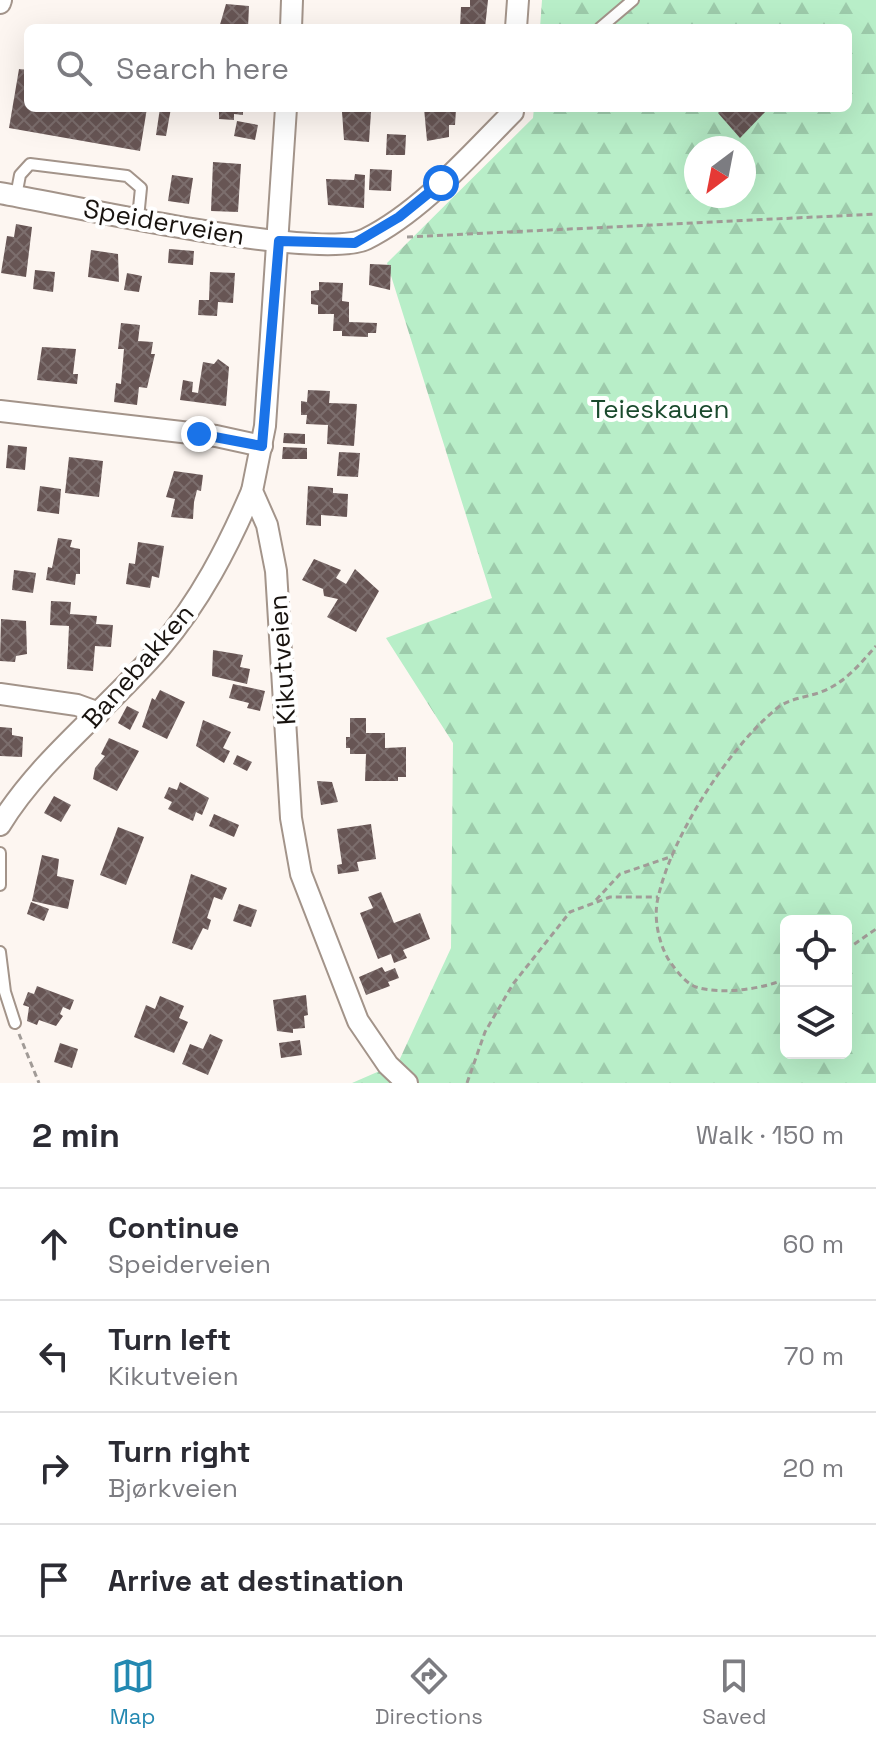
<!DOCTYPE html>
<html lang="en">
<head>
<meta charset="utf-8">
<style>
  :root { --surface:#fff; --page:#f2f2f3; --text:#2b2b33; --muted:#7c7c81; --line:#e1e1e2; --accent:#2388b1 }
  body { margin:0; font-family:"Space Grotesk",sans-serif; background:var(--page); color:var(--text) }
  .controls { position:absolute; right:24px; bottom:24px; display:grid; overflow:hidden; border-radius:12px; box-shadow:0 8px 32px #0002 }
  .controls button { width:72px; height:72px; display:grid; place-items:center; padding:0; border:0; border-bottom:2px solid var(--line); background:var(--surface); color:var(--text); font:40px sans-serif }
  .compass { position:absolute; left:684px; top:136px; width:72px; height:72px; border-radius:50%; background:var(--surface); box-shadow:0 8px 32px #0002; rotate:212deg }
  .stop { position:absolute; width:24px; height:24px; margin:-18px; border:6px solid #1a73e8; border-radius:50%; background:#fff }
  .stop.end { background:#1a73e8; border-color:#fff; box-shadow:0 2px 8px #0008 }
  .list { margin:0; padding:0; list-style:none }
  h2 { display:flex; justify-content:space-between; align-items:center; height:104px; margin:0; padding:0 32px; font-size:34px }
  h2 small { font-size:26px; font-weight:400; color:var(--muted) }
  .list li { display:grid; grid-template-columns:52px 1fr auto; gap:24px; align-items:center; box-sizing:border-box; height:112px; padding:0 32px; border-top:2px solid var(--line) }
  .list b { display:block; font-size:30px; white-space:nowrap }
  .list p { margin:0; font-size:26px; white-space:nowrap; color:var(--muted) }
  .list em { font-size:26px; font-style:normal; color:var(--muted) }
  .icon { flex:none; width:44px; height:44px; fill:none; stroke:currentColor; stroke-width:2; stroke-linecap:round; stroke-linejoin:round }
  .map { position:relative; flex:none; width:876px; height:1083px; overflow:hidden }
  .search { position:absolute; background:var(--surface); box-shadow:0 8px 32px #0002; left:24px; right:24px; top:24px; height:88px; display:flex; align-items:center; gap:20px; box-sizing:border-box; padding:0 28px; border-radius:12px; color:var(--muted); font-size:30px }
  .sheet { height:552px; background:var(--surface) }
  nav { display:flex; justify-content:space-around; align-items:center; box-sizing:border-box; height:112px; border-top:2px solid var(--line); background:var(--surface); font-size:22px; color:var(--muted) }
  nav a { display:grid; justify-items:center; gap:4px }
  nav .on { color:var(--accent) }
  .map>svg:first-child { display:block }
</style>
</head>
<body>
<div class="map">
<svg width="876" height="1083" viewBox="0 0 876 1083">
  <defs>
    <pattern id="forest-firs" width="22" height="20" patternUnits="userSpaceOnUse" patternTransform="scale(2)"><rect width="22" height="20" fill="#b8eec8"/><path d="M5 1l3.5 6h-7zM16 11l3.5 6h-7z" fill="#9dcbab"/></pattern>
    <pattern id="building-cross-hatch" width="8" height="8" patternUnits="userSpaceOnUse" patternTransform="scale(2)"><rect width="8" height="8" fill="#675554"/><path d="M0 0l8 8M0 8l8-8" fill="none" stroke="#7c6e6d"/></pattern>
  </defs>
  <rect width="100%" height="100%" fill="#fdf6f1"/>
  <path fill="url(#forest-firs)" fill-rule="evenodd" d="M542,0H876V1083H352L398,1063L451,948L453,743L386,638L492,598L387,263L533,118L534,108H848V28H540ZM696,148H744V196H696ZM786,921H846V1053H786Z"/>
  <g fill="url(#building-cross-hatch)">
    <polygon points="470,0 488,0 485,28 460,28 461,7 470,7"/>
    <polygon points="226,4 249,6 248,28 219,28"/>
    <polygon points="19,69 28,70 28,108 147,108 140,151 9,128"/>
    <polygon points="160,108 171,108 166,136 156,135"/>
    <polygon points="219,108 243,108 243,115 234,114 234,120 219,119"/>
    <polygon points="424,108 456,109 455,125 449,125 449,137 427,141"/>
    <polygon points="723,108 763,108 766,111 740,138 718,113"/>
    <polygon points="342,112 371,112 369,142 344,140"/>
    <polygon points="237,121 258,125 255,140 234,136"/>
    <polygon points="387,134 406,135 405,155 386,155"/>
    <polygon points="213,162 241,164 238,212 211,211"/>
    <polygon points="370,169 392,170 391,191 369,190"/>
    <polygon points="355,174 365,175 364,208 328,205 326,179 354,180"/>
    <polygon points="172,175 193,178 189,204 168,201"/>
    <polygon points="16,224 32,227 26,277 1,273 7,236 14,237"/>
    <polygon points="169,249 194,251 193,265 168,263"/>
    <polygon points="91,250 118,254 119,282 88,277"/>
    <polygon points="370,264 391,265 390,290 369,285"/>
    <polygon points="35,270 55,272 53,292 33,289"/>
    <polygon points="210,272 235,273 233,303 218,302 217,316 198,315 199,300 209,300"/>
    <polygon points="127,273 142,276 139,292 124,290"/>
    <polygon points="319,282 343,283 342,301 349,302 349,322 377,323 376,333 368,333 368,337 342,336 342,331 333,331 334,314 318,314 318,305 311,304 311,291 319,290"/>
    <polygon points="121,323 140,325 138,341 153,342 151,354 155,354 147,388 139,387 137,405 114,402 116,383 121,384 124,349 118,349"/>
    <polygon points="42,347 76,349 73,374 78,374 77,384 37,380"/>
    <polygon points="218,359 229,367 226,406 180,400 183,380 193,382 192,392 198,393 203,362 214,364"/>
    <polygon points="308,390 330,391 329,403 357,404 354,446 327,444 328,425 306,424 307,415 301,415 301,401 307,402"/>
    <polygon points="284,433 305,434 305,444 283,443"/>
    <polygon points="8,445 27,447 25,470 6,468"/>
    <polygon points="283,447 307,448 307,459 282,459"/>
    <polygon points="339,452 360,453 358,477 337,476"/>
    <polygon points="69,457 103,461 99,497 65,493"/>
    <polygon points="174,471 203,475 201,491 197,490 194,502 193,519 171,517 175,499 166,497"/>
    <polygon points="40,486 61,489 59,514 37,511"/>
    <polygon points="308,486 333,488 333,493 348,494 347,517 321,515 321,526 306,525"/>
    <polygon points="58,538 72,540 70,547 80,549 80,574 76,574 75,585 46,580 48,567 52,568"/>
    <polygon points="138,542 164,546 159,578 152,576 150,588 126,584 129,563 135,564"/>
    <polygon points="314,559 341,570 336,578 346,584 355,569 379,591 356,632 327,617 338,599 324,596 323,589 302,580"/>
    <polygon points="14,570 36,573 33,593 12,590"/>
    <polygon points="51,601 71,602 70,614 97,616 96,624 113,625 111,647 95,646 93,671 67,669 69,626 50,625"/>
    <polygon points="1,619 26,621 27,654 16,656 15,662 0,661"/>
    <polygon points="213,650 243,655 240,667 250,669 247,684 212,676"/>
    <polygon points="233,684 265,691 260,711 247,708 249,703 229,698"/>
    <polygon points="160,690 185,702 167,739 142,727 152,698 155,700"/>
    <polygon points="127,706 139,712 130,730 118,723"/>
    <polygon points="350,718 366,718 366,733 385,733 385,748 406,747 406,777 398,777 398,781 365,781 366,754 350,754 350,748 346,748 346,737 350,737"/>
    <polygon points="203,720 231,732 223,748 230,751 224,763 196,746"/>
    <polygon points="0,727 12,728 12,735 23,737 22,757 0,756"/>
    <polygon points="109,738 139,751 117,791 93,779 95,768 105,756 101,754"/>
    <polygon points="237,755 252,762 247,771 233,764"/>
    <polygon points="317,781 332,782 338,802 321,805"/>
    <polygon points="180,782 209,798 202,815 196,812 193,821 168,809 172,802 164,798 169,787 177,790"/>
    <polygon points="54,796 71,805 61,822 44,813"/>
    <polygon points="214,814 239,825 234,837 209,826"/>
    <polygon points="371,824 376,859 357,862 359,871 338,874 337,865 342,864 337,829"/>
    <polygon points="118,827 144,837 126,885 100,875"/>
    <polygon points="42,855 59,859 57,876 74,880 68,909 32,901"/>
    <polygon points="191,874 227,888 222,900 214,897 207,918 211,920 208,930 203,928 192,950 172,943"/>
    <polygon points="381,892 394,923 420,913 430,939 403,950 407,958 394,963 391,954 378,959 360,913 373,908 368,897"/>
    <polygon points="31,902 49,909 44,921 27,914"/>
    <polygon points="239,904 257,910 251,927 233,921"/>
    <polygon points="382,967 385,972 395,968 399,978 388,982 390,986 366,995 359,977"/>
    <polygon points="37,986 74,1000 70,1010 63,1007 60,1014 63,1016 56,1026 39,1020 37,1025 27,1021 29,1007 23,1005 28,992 34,994"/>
    <polygon points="306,995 308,1015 304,1016 305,1028 293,1029 293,1033 277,1031 273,1000"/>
    <polygon points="160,996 184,1006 179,1018 188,1022 174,1053 134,1037 146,1005 155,1009"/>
    <polygon points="210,1034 223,1040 208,1075 182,1064 190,1044 203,1049"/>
    <polygon points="300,1040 302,1055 281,1058 279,1043"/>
    <polygon points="60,1043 78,1049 72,1068 54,1062"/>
  </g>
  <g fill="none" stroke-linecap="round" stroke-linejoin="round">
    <g stroke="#a3948a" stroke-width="14">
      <g id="lane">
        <polyline points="600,28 633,0"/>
        <polyline points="16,196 20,175 30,164 127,176 141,188 138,218"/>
        <polyline points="0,853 0,885"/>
        <polyline points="0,952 5,992 15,1023"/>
      </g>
    </g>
    <g stroke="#a3948a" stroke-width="24">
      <g id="street">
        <polyline points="0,3 1,0"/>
        <polyline points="291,28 292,0"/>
        <polyline points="516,28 518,0"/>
        <polyline points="286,108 265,426 252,491 267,525 276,571 291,818 301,874 358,1021 388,1065 407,1083"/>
        <path d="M0,193C63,204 320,262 366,239C422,211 469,156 513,112V108"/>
        <polyline points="0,411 216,436 262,446"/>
        <polyline points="0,694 77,705 99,713"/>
        <path d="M0,825C41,758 109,708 160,648C200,601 228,547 252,491"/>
      </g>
    </g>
    <g stroke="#a19b97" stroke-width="3" stroke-dasharray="6 4" stroke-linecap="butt">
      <polyline points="407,237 876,214"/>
      <polyline points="596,900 620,874 673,856"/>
      <polyline points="846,950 876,929"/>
      <path d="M786,979C762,989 722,995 696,987C685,983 677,971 670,962C659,945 653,918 658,898C671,837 728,749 776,709C789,698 805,698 821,692C845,683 860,664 876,646"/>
      <polyline points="19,1034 39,1083"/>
      <polyline points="467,1083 485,1032 513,984 570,912 610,897 658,897"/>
    </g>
    <use href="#lane" stroke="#fff" stroke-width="10"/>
    <use href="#street" stroke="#fff" stroke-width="20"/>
  </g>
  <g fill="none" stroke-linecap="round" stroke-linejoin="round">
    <polyline stroke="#1a73e8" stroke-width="10" points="199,434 262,446 279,241 355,243 399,217 441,183"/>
  </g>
  <g text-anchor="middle" stroke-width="8" stroke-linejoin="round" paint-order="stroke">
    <g font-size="26" fill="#18130f" stroke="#fff">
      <text transform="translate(164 222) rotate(10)" y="9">Speiderveien</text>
      <text transform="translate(282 660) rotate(-94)" y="9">Kikutveien</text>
      <text transform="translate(138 666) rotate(-49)" y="9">Banebakken</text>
    </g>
    <g font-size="26" fill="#1a4a2d" stroke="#fff">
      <text x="660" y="418">Teieskauen</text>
    </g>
  </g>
</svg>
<div class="controls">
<button><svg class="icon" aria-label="locate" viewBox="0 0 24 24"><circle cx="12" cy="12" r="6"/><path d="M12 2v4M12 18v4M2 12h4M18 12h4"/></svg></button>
<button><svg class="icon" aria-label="layers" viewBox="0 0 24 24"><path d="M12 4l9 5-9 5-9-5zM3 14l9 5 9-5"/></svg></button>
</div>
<svg class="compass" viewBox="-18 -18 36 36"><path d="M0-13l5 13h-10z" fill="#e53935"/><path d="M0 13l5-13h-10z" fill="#7c7c81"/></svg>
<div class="stop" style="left:441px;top:183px"></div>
<div class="stop end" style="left:199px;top:434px"></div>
<div class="search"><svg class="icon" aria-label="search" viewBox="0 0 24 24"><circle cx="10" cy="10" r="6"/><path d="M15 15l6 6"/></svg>Search here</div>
</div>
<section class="sheet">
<h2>2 min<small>Walk · 150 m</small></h2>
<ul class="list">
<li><svg class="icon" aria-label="ahead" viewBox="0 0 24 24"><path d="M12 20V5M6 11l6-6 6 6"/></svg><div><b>Continue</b><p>Speiderveien</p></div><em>60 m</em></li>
<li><svg class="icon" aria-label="left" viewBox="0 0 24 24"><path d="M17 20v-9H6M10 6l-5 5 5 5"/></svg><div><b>Turn left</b><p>Kikutveien</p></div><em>70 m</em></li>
<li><svg class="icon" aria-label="right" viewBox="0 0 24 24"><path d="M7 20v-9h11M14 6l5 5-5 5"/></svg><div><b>Turn right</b><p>Bjørkveien</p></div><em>20 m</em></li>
<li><svg class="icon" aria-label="arrive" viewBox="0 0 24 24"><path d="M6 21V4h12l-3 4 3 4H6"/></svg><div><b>Arrive at destination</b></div></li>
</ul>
</section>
<nav>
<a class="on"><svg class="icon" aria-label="map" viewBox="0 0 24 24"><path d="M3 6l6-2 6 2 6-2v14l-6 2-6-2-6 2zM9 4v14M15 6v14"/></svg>Map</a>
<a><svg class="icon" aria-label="directions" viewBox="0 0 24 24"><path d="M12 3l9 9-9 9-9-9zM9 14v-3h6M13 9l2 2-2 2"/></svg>Directions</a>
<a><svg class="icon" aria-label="saved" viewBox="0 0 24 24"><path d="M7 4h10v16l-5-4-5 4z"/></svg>Saved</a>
</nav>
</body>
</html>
